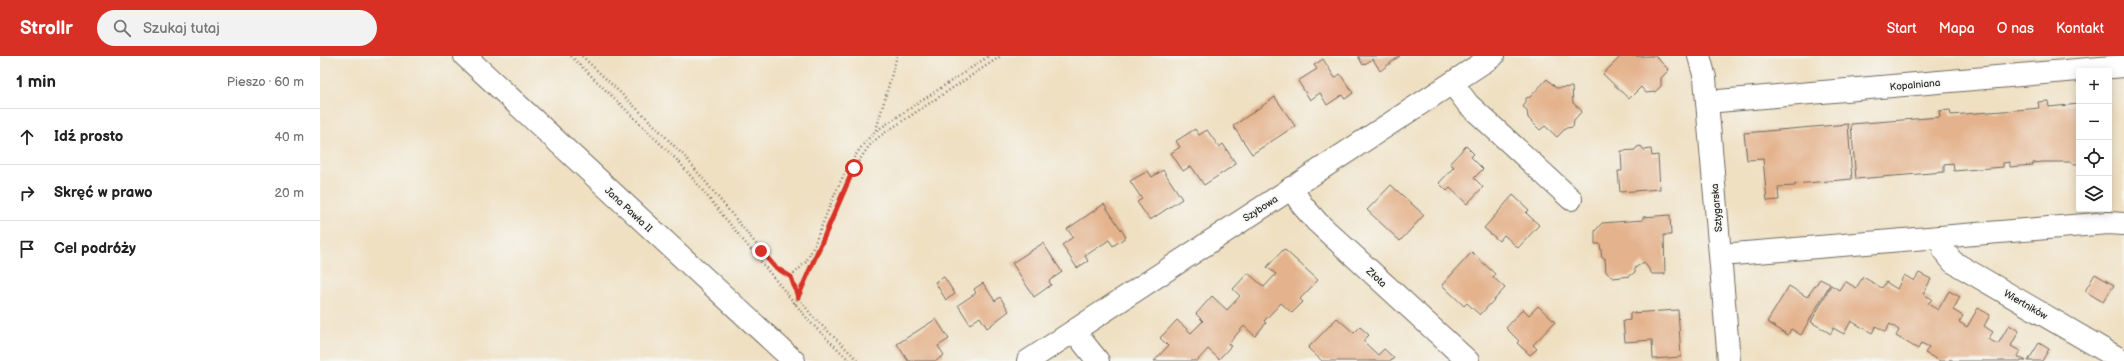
<!DOCTYPE html>
<html lang="pl">
<head>
<meta charset="utf-8">
<style>
  :root { --surface:#fff; --page:#f2f2f2; --text:#222; --muted:#767676; --line:#e0e0e0; --accent:#d93025 }
  body { margin:0; font-family:"Balsamiq Sans",sans-serif; background:var(--page); color:var(--text) }
  .controls { position:absolute; right:12px; top:12px; display:grid; overflow:hidden; border-radius:4px; box-shadow:0 2px 10px #0003 }
  .controls button { width:36px; height:36px; display:grid; place-items:center; padding:0; border:0; border-bottom:1px solid var(--line); background:var(--surface); color:var(--text); font:20px sans-serif }
  .stop { position:absolute; width:12px; height:12px; margin:-9px; border:3px solid #d93025; border-radius:50%; background:#fff }
  .stop.end { background:#d93025; border-color:#fff; box-shadow:0 1px 4px #0008 }
  .list { margin:0; padding:0; list-style:none }
  h2 { display:flex; justify-content:space-between; align-items:center; height:52px; margin:0; padding:0 16px; font-size:17px }
  h2 small { font-size:13px; font-weight:400; color:var(--muted) }
  .list li { display:grid; grid-template-columns:26px 1fr auto; gap:12px; align-items:center; box-sizing:border-box; height:56px; padding:0 16px; border-top:1px solid var(--line) }
  .list b { display:block; font-size:15px; white-space:nowrap }
  .list em { font-size:13px; font-style:normal; color:var(--muted) }
  .icon { flex:none; width:22px; height:22px; fill:none; stroke:currentColor; stroke-width:2; stroke-linecap:round; stroke-linejoin:round }
  .map { position:relative; flex:none; width:1804px; height:305px; overflow:hidden }
  header { display:flex; align-items:center; gap:24px; box-sizing:border-box; height:56px; padding:0 20px; background:var(--accent); color:#fff }
  header strong { font-size:19px }
  nav { display:flex; gap:22px; margin-inline-start:auto; font-size:14px }
  .search { width:280px; height:36px; background:var(--page); display:flex; align-items:center; gap:10px; box-sizing:border-box; padding:0 14px; border-radius:22px; color:var(--muted); font-size:15px }
  main { display:flex }
  aside { flex:1; background:var(--surface) }
  .map>svg:first-child { display:block }
</style>
</head>
<body>
<header>
<strong>Strollr</strong>
<div class="search"><svg class="icon" aria-label="search" viewBox="0 0 24 24"><circle cx="10" cy="10" r="6"/><path d="M15 15l6 6"/></svg>Szukaj tutaj</div>
<nav><a>Start</a><a>Mapa</a><a>O nas</a><a>Kontakt</a></nav>
</header>
<main>
<aside>
<h2>1 min<small>Pieszo · 60 m</small></h2>
<ul class="list">
<li><svg class="icon" aria-label="ahead" viewBox="0 0 24 24"><path d="M12 20V5M6 11l6-6 6 6"/></svg><div><b>Idź prosto</b></div><em>40 m</em></li>
<li><svg class="icon" aria-label="right" viewBox="0 0 24 24"><path d="M7 20v-9h11M14 6l5 5-5 5"/></svg><div><b>Skręć w prawo</b></div><em>20 m</em></li>
<li><svg class="icon" aria-label="arrive" viewBox="0 0 24 24"><path d="M6 21V4h12l-3 4 3 4H6"/></svg><div><b>Cel podróży</b></div></li>
</ul>
</aside>
<div class="map">
<svg width="1804" height="305" viewBox="0 0 1804 305">
  <rect width="100%" height="100%" fill="#f6f6f2"/>
  <filter id="ink" filterUnits="userSpaceOnUse"><feTurbulence type="fractalNoise" baseFrequency=".025" numOctaves="2"/><feDisplacementMap in="SourceGraphic" scale="8" xChannelSelector="R" yChannelSelector="G"/><feConvolveMatrix kernelMatrix="1 2 1 2 8 2 1 2 1" color-interpolation-filters="sRGB"/></filter>
  <filter id="wash" filterUnits="userSpaceOnUse"><feTurbulence type="fractalNoise" baseFrequency=".012" numOctaves="4" result="noise"/><feDisplacementMap in="SourceGraphic" scale="16" xChannelSelector="R" yChannelSelector="G"/><feGaussianBlur stdDeviation="0.9" result="paint"/><feColorMatrix in="noise" values="0 0 0 0 0 0 0 0 0 0 0 0 0 0 0 0 0 1.4 0 .05"/><feComposite in="paint" operator="in"/></filter>
  <g filter="url(#wash)">
    <rect width="100%" height="100%" fill="#efe0c2"/>
    <g id="blocks">
      <g fill="#e4b28c">
        <polygon points="1038,0 1080,0 1060,15 1053,3 1043,9"/>
        <polygon points="1301,0 1335,0 1349,14 1341,22 1341,30 1335,36 1326,37 1321,31 1309,43 1283,18"/>
        <polygon points="1003,3 1015,22 1020,18 1033,37 1025,43 1022,39 1007,49 1000,37 990,44 978,25 997,13 994,9"/>
        <polygon points="1227,23 1236,32 1252,31 1253,47 1262,55 1254,64 1253,71 1246,72 1237,81 1225,70 1220,74 1208,62 1207,54 1203,51 1206,46 1206,42 1210,41"/>
        <polygon points="955,41 975,70 932,98 913,70"/>
        <polygon points="1728,45 1729,51 1759,48 1759,108 1753,108 1752,106 1723,106 1713,107 1713,109 1690,111 1690,106 1683,107 1683,111 1634,115 1633,107 1624,108 1624,116 1536,123 1531,68 1620,61 1619,55 1630,54 1631,59 1709,53 1719,52 1718,46"/>
        <polygon points="1528,68 1532,123 1475,128 1475,130 1458,131 1459,144 1447,145 1443,103 1427,104 1424,77"/>
        <polygon points="875,73 879,79 887,74 899,91 903,88 916,108 884,129 871,110 863,115 851,97 860,91 856,85"/>
        <polygon points="1146,90 1154,98 1151,101 1163,113 1154,122 1163,131 1147,148 1130,132 1127,135 1119,127 1134,111 1130,107"/>
        <polygon points="1321,90 1324,94 1331,93 1332,100 1338,99 1340,133 1300,136 1298,115 1302,115 1301,95 1315,94 1317,91"/>
        <polygon points="843,114 862,143 830,164 817,146 822,143 810,125 828,115 832,121"/>
        <polygon points="1071,129 1104,159 1080,185 1047,154"/>
        <polygon points="1193,139 1209,154 1206,157 1219,169 1198,192 1184,179 1179,185 1164,172"/>
        <polygon points="784,148 806,181 793,190 789,184 765,200 768,205 757,212 742,189 753,181 747,173"/>
        <polygon points="1350,159 1351,179 1344,179 1345,218 1332,218 1324,206 1315,212 1315,216 1310,220 1293,222 1286,216 1285,202 1282,202 1280,188 1275,188 1275,175 1282,167 1323,164 1323,161"/>
        <polygon points="723,187 742,216 729,225 731,229 714,241 692,207"/>
        <polygon points="964,193 998,224 980,243 983,246 972,257 961,247 944,265 946,267 935,280 924,270 908,288 911,290 899,303 888,293 877,305 834,305 848,290 840,282 857,264 871,277 883,265 876,258 892,240 907,254 920,240 913,233 928,217 944,231 956,218 947,211"/>
        <polygon points="1152,196 1175,218 1173,221 1185,232 1160,259 1147,247 1144,250 1122,229"/>
        <polygon points="1599,217 1611,223 1603,238 1612,243 1608,248 1618,254 1629,235 1640,241 1633,254 1643,260 1639,266 1647,271 1658,252 1670,259 1664,270 1673,276 1668,283 1678,288 1689,269 1699,275 1691,290 1700,295 1697,300 1706,305 1634,305 1630,303 1629,305 1620,305 1605,297 1609,291 1601,287 1598,293 1576,280 1579,274 1570,268 1565,276 1556,270 1552,277 1531,265 1524,278 1513,272 1511,278 1491,266 1511,229 1519,234 1525,225 1536,232 1543,221 1562,232 1566,226 1577,233 1584,219 1594,225"/>
        <polygon points="1775,218 1794,229 1783,246 1765,235"/>
        <polygon points="624,221 635,238 626,244 615,226"/>
        <polygon points="1500,223 1510,228 1481,279 1471,273 1468,279 1447,266 1469,230 1487,241"/>
        <polygon points="663,227 675,245 680,241 689,255 667,272 660,261 650,268 638,249 656,237 654,233"/>
        <polygon points="1218,250 1235,266 1213,289 1217,293 1210,299 1197,287 1199,285 1186,272 1203,253 1209,259"/>
        <polygon points="1358,254 1361,301 1333,303 1332,284 1305,286 1303,265 1310,264 1310,257"/>
        <polygon points="1017,262 1034,277 1040,271 1049,279 1043,285 1058,299 1064,293 1074,302 1071,305 1002,305 988,292"/>
        <polygon points="616,263 629,283 618,290 624,299 616,305 588,305 577,288"/>
        <polygon points="1719,287 1729,293 1722,305 1708,305"/>
      </g>
    </g>
  </g>
  <g filter="url(#ink)">
    <use href="#blocks" fill-opacity="0" stroke="#706a60" stroke-width="1"/>
    <g fill="none" stroke-linecap="round" stroke-linejoin="round">
      <g stroke="#706a60" stroke-width="24">
        <g id="minor">
          <polyline points="145,0 474,305"/>
          <polyline points="1379,0 1385,22 1409,305"/>
          <polyline points="1132,27 1148,48 1251,143"/>
          <polyline points="1387,46 1804,10"/>
          <polyline points="971,132 983,150 997,166 1148,305"/>
          <polyline points="1622,181 1624,195 1633,206 1803,305"/>
          <polyline points="1401,199 1788,167 1804,168"/>
          <polyline points="754,275 778,305"/>
          <polyline points="708,305 1173,0"/>
        </g>
      </g>
      <g stroke="#706a60" stroke-width="2.5" stroke-dasharray="1 3" stroke-linecap="butt">
        <polyline points="251,0 360,107 490,266 530,305"/>
        <polyline points="262,0 334,69 366,102 455,211 471,221 478,241 493,261 539,305"/>
        <polyline points="556,74 577,0"/>
        <path d="M471,221L486,206L492,194C509,154 524,104 556,75L669,0"/>
        <polyline points="475,248 534,112 549,90 560,80 681,0"/>
      </g>
      <use href="#minor" stroke="#fff" stroke-width="22"/>
    </g>
  </g>
  <g fill="none" stroke-linecap="round" stroke-linejoin="round" filter="url(#ink)">
    <polyline stroke="#d93025" stroke-width="5" points="441,195 455,211 471,221 478,241 534,112"/>
  </g>
  <g text-anchor="middle" stroke-width="3" stroke-linejoin="round" paint-order="stroke">
    <g font-size="10" fill="#2b2b2b" stroke="#f6f6f2">
      <text transform="translate(1595 28) rotate(-5)" y="4">Kopalniana</text>
      <text transform="translate(940 152) rotate(-33)" y="4">Szybowa</text>
      <text transform="translate(1396 152) rotate(-95)" y="4">Sztygarska</text>
      <text transform="translate(309 153) rotate(43)" y="4">Jana Pawła II</text>
      <text transform="translate(1057 221) rotate(43)" y="4">Złota</text>
      <text transform="translate(1706 248) rotate(30)" y="4">Wiertników</text>
    </g>
  </g>
</svg>
<div class="controls">
<button>+</button>
<button>−</button>
<button><svg class="icon" aria-label="locate" viewBox="0 0 24 24"><circle cx="12" cy="12" r="6"/><path d="M12 2v4M12 18v4M2 12h4M18 12h4"/></svg></button>
<button><svg class="icon" aria-label="layers" viewBox="0 0 24 24"><path d="M12 4l9 5-9 5-9-5zM3 14l9 5 9-5"/></svg></button>
</div>
<div class="stop" style="left:534px;top:112px"></div>
<div class="stop end" style="left:441px;top:195px"></div>
</div>
</main>
</body>
</html>
